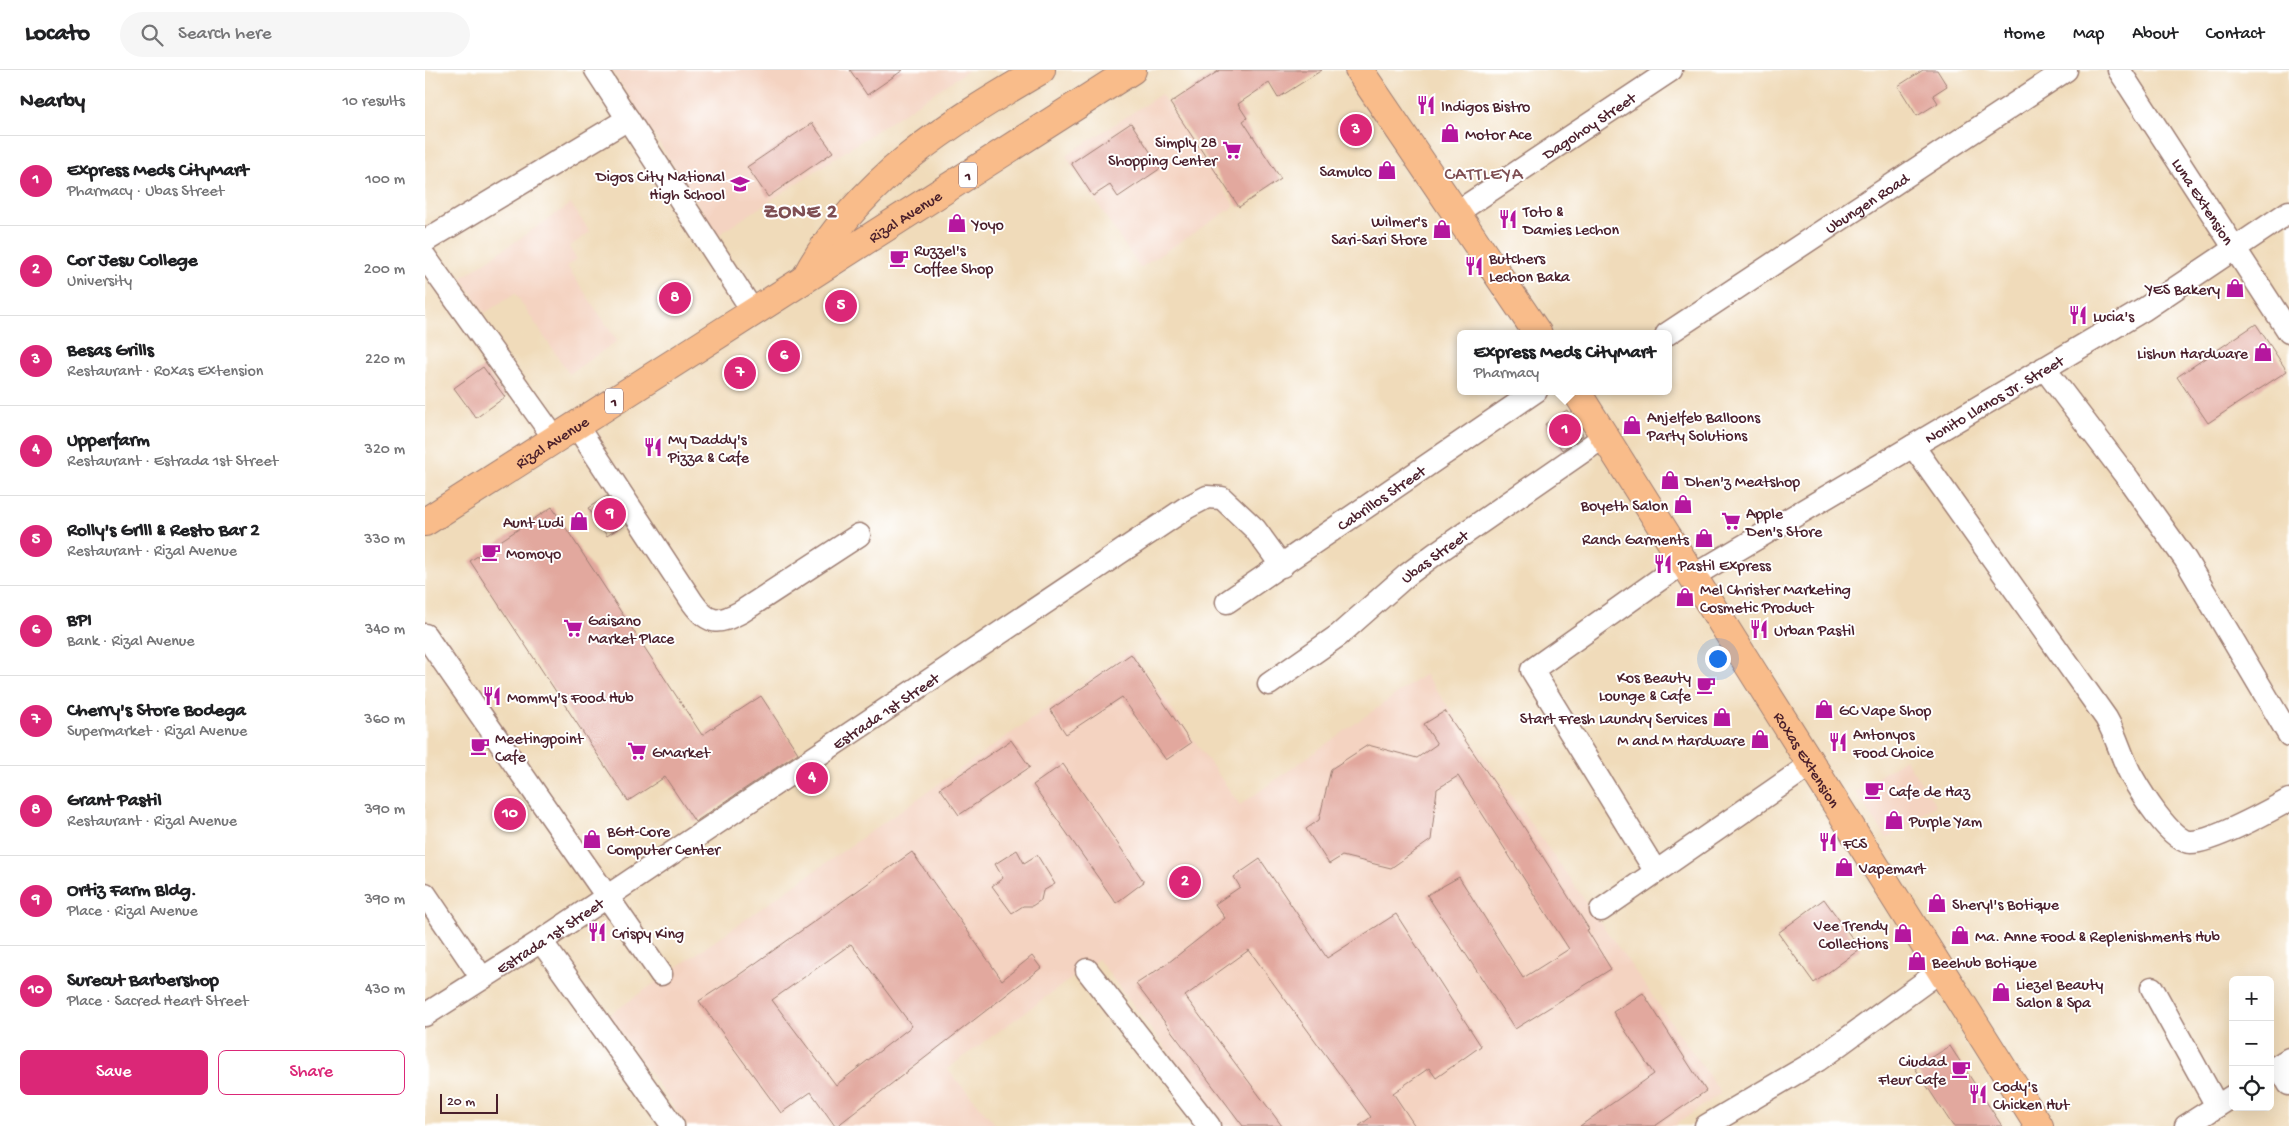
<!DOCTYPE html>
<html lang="en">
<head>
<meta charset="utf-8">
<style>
  :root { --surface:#fff; --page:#f6f6f6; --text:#202124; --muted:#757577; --line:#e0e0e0; --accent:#db2777 }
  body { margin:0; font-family:"Gochi Hand",sans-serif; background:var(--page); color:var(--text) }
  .controls { position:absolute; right:15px; bottom:15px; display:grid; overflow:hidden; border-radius:8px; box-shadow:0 5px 20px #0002 }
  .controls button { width:45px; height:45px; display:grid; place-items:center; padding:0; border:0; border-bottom:1px solid var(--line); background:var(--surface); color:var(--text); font:25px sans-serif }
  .scale { position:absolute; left:15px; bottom:12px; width:58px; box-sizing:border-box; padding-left:5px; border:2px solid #4a1f2b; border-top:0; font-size:14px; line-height:18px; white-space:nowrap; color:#4a1f2b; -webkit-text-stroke:4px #fff; paint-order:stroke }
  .you { position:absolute; left:1292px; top:588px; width:18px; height:18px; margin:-12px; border:4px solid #fff; border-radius:50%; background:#1a73e8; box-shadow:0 0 0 8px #1a73e833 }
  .badge { display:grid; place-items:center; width:32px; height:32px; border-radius:50%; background:var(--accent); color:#fff; font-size:16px; font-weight:700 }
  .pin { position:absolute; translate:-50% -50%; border:2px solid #fff; box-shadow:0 1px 5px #0006 }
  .popup { position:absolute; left:1032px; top:260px; width:215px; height:65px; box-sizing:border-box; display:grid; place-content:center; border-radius:8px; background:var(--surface); filter:drop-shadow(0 1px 4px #0005); font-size:16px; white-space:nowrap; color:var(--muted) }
  .popup b { font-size:19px; color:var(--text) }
  .popup::after { content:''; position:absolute; left:50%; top:100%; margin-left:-10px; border:10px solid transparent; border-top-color:var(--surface) }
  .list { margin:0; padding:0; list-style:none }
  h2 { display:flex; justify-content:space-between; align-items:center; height:65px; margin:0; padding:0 20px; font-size:21px }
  h2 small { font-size:16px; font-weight:400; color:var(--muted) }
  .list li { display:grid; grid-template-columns:32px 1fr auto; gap:15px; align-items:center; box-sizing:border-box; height:90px; padding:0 20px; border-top:1px solid var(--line) }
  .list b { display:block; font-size:19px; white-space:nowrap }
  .list p { margin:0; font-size:16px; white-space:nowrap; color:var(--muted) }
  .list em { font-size:16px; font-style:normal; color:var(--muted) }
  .actions { display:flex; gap:10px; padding:15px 20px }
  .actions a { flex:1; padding:11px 0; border:1px solid var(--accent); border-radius:8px; text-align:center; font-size:18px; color:var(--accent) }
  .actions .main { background:var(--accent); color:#fff }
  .icon { flex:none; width:28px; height:28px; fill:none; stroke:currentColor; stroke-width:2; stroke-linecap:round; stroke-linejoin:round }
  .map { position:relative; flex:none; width:1864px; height:1056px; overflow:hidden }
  header { display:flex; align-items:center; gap:30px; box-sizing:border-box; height:70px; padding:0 25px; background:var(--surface); border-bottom:1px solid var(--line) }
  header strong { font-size:24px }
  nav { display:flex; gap:28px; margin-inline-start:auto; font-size:18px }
  .search { width:350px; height:45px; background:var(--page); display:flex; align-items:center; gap:12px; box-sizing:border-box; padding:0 18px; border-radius:28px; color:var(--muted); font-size:19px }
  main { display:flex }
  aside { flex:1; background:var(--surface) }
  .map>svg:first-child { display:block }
</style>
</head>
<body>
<header>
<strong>Locato</strong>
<div class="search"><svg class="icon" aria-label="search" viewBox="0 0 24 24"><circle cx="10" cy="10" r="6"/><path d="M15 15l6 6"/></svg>Search here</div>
<nav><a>Home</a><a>Map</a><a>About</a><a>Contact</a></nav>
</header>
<main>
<aside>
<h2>Nearby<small>10 results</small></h2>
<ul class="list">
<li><span class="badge">1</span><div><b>Express Meds CityMart</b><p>Pharmacy · Ubas Street</p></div><em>100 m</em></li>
<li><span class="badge">2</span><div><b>Cor Jesu College</b><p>University</p></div><em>200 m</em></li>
<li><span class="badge">3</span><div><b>Besas Grills</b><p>Restaurant · Roxas Extension</p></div><em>220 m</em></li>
<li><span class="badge">4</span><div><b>Upperfarm</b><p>Restaurant · Estrada 1st Street</p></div><em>320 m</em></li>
<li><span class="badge">5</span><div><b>Rolly's Grlll &amp; Resto Bar 2</b><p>Restaurant · Rizal Avenue</p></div><em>330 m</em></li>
<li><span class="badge">6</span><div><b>BPI</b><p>Bank · Rizal Avenue</p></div><em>340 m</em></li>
<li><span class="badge">7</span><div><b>Cherry's Store Bodega</b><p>Supermarket · Rizal Avenue</p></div><em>360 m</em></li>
<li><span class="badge">8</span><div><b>Grant Pastil</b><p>Restaurant · Rizal Avenue</p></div><em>390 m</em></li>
<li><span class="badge">9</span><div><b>Ortiz Farm Bldg.</b><p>Place · Rizal Avenue</p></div><em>390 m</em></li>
<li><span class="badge">10</span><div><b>Surecut Barbershop</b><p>Place · Sacred Heart Street</p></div><em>430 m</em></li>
</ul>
<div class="actions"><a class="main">Save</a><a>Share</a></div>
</aside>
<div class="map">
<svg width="1864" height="1056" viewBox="0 0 1864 1056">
  <rect width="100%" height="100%" fill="#fff"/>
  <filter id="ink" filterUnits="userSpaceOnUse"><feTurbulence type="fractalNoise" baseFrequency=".02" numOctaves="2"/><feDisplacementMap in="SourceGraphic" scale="10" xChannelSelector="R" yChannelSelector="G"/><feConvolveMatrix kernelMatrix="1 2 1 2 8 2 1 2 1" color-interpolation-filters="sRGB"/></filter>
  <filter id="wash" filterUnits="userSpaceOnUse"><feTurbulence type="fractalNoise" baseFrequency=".0096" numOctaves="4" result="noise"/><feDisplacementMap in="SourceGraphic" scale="20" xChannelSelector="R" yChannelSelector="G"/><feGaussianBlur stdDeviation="1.12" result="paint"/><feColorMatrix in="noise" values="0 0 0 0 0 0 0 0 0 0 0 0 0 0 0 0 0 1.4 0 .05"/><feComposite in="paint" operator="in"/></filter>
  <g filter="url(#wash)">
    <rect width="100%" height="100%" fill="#f0dbba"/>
    <g fill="#f4d3c1">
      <polygon points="187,0 544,0 293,165"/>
      <polygon points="736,24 810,136 715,198 641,86"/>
      <polygon points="146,134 165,162 144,177 152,189 142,196 192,271 144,304 90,223 60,243 36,208"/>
      <polygon points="705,580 815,735 1000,604 1296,1023 1249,1056 799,1056 673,889 522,999 572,1056 262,1056 184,945"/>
      <polygon points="1480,689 1511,735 1462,768 1430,722"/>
    </g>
    <g id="blocks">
      <g fill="#e2a89e" fill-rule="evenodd">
        <polygon points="425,0 478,0 442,25"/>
        <polygon points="795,0 897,0 853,28 844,13 813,34 822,48 818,51 856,109 814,137 745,33"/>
        <polygon points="1498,0 1512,0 1522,16 1508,25 1513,33 1492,46 1473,16"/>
        <polygon points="387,53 408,82 343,127 322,97"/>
        <polygon points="706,53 736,98 693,127 685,115 668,126 646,93"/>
        <polygon points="1831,254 1862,301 1783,353 1752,307"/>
        <polygon points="58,297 80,327 51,348 29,318"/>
        <polygon points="1142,340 1158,365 1137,380 1120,354"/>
        <polygon points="182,426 200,454 182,466 163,438"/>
        <polygon points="127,437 277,665 336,626 373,683 270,752 240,707 203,731 45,491"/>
        <polygon points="706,584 766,673 741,690 697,627 641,664 625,640"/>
        <polygon points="1020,641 1090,743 1164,859 1162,860 1186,899 1090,959 1002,825 1034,807 1098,908 1144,879 1033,706 1012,719 1006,770 966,798 917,786 904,794 881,759 894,750 906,699 943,675 992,688 1012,674 999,654"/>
        <polygon points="586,670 605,697 534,745 515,718"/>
        <polygon points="638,694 719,812 691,833 608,715"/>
        <polygon points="592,780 599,793 612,785 630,814 618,821 616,830 607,836 598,836 587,843 567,816 578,808 570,794"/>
        <path d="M487,782L577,910L607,886L616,898L412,1056H410L386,1022L356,1043L274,931L311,907ZM426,874L487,956L411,1015L347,930Z"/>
        <polygon points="835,789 902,888 971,844 1056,976 1011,1008 1004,998 968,1023 990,1056 934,1056 946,1047 824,880 760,926 857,1056 818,1056 711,914 743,893 800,848 790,834 815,817 809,807"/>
        <polygon points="1399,829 1435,879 1389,913 1353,863"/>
        <polygon points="1218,923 1281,1021 1230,1056 1155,1056 1229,1004 1188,942"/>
        <polygon points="1525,976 1577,1056 1528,1056 1490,998"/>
      </g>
    </g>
  </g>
  <g filter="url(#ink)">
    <use href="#blocks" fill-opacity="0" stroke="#9d7d72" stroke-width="1"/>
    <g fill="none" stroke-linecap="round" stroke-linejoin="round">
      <g stroke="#9d7d72" stroke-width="25">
        <g id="minor">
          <polyline points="171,0 329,243"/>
          <path id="s1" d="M1694,0L1864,262"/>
          <path id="s2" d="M1031,143L1246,0"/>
          <polyline points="0,171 203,49"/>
          <polyline points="0,187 130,369"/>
          <path id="s3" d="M1242,264L1641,0"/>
          <polyline points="1619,298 1704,410 1760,489 1864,665"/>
          <path d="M151,355L268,533C284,555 293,554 316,542L434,465"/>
          <path d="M1488,376L1681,648C1692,667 1696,686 1706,705C1715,721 1746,772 1765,772C1786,773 1844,741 1864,730"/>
          <path id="s4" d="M1268,506L1718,240L1864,142"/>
          <path id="s5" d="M802,532L1111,321"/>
          <polyline points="0,565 236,904"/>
          <path id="s6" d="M844,614L914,565L982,505L1010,484L1180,366"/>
          <polyline points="1231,802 1107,600 1259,492"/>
          <polyline points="0,824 57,908"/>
          <polyline points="1176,840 1385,695"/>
          <polyline points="116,871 248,1056"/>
          <polyline points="662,900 784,1056"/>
          <polyline points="1727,918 1792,1036"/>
          <path id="s7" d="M0,945L116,871L761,438L782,427L797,428L830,459L857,496"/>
          <polyline points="1854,996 1864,1014"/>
          <polyline points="1845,1001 1864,989"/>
          <polyline points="1281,1056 1393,990 1515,901"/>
          <polyline points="1761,1056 1808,1026"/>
        </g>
      </g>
      <g stroke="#9d7d72" stroke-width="30">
        <g id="major">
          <polyline points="934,0 1113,264"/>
          <path d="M381,207C433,110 523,54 616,0"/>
          <path id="s8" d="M1151,321L1614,1056"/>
          <path id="s9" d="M0,452L707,0"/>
        </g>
      </g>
      <use href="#minor" stroke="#fff" stroke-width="22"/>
      <use href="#major" stroke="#f9bc8a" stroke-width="28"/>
    </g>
  </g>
  <defs>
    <g id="restaurant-bare" transform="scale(1.5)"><path d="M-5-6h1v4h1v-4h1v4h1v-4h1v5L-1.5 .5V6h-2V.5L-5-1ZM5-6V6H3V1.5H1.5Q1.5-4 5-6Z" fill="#b5179e" stroke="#fff" stroke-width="2.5" paint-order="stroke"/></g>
    <g id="shop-bare" transform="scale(1.5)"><path d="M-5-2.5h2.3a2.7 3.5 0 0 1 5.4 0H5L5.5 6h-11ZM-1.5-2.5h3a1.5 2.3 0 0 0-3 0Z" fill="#b5179e" stroke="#fff" stroke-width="2.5" paint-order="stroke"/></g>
    <g id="supermarket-bare" transform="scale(1.5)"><path d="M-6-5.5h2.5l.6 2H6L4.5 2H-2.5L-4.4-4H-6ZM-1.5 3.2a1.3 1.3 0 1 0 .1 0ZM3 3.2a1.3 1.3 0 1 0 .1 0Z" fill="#b5179e" stroke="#fff" stroke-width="2.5" paint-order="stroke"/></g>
    <g id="school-bare" transform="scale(1.5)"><path d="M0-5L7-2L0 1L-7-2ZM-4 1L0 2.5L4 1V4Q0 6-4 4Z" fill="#b5179e" stroke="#fff" stroke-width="2.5" paint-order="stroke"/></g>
    <g id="cafe-bare" transform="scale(1.5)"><path d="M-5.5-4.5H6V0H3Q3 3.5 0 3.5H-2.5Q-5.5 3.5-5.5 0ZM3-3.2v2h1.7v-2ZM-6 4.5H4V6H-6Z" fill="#b5179e" stroke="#fff" stroke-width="2.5" paint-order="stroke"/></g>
  </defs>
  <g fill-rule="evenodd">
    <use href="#restaurant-bare" x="1001" y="35"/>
    <use href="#shop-bare" x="1025" y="63"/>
    <use href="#supermarket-bare" x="807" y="80"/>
    <use href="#shop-bare" x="962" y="100"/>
    <use href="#school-bare" x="315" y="114"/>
    <use href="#restaurant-bare" x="1083" y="149"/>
    <use href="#shop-bare" x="532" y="153"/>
    <use href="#shop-bare" x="1017" y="159"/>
    <use href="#cafe-bare" x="474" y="188"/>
    <use href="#restaurant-bare" x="1049" y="196"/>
    <use href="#shop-bare" x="1810" y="218"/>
    <use href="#restaurant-bare" x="1653" y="245"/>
    <use href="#shop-bare" x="1838" y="282"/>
    <use href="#shop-bare" x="1207" y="355"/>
    <use href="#restaurant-bare" x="228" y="377"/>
    <use href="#shop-bare" x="1245" y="410"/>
    <use href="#shop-bare" x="1258" y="434"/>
    <use href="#shop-bare" x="154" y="451"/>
    <use href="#supermarket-bare" x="1306" y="451"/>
    <use href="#shop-bare" x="1279" y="468"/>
    <use href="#cafe-bare" x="66" y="482"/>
    <use href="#restaurant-bare" x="1238" y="494"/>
    <use href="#shop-bare" x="1260" y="527"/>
    <use href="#supermarket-bare" x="148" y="558"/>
    <use href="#restaurant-bare" x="1334" y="559"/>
    <use href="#cafe-bare" x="1281" y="615"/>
    <use href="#restaurant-bare" x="67" y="626"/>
    <use href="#shop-bare" x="1399" y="639"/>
    <use href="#shop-bare" x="1297" y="647"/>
    <use href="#shop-bare" x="1335" y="669"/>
    <use href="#restaurant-bare" x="1413" y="672"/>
    <use href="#cafe-bare" x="55" y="676"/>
    <use href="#supermarket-bare" x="212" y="681"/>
    <use href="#cafe-bare" x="1449" y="720"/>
    <use href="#shop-bare" x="1469" y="750"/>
    <use href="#shop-bare" x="167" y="769"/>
    <use href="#restaurant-bare" x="1403" y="772"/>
    <use href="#shop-bare" x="1419" y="797"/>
    <use href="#shop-bare" x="1512" y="833"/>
    <use href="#restaurant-bare" x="172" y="862"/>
    <use href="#shop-bare" x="1478" y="863"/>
    <use href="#shop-bare" x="1535" y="865"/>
    <use href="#shop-bare" x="1492" y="891"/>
    <use href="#shop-bare" x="1576" y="922"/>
    <use href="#cafe-bare" x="1536" y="999"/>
    <use href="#restaurant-bare" x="1553" y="1024"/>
  </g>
  <g text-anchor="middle" stroke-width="4" stroke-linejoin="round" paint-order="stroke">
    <g fill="#fff" stroke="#80626b" stroke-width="1">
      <rect x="534" y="92.5" width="18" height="25" rx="4"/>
      <rect x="180" y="318.5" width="18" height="25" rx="4"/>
    </g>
    <g font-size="15" font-weight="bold" fill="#4a1f2b">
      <text x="543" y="110">1</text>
      <text x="189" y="336">1</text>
    </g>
    <g font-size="16" fill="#4a1f2b" stroke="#fff" text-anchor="start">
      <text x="1016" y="41">Indigos Bistro</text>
      <text x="1040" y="69">Motor Ace</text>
      <text x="792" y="77" text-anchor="end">Simply 28<tspan x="792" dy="18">Shopping Center</tspan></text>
      <text x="947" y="106" text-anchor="end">Samulco</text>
      <text x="300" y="111" text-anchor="end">Digos City National<tspan x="300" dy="18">High School</tspan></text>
      <text x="1098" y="146">Toto &amp;<tspan x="1098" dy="18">Damies Lechon</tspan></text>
      <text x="1002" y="156" text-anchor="end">Wilmer's<tspan x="1002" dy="18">Sari-Sari Store</tspan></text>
      <text x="547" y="159">Yoyo</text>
      <text x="489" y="185">Ruzzel's<tspan x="489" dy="18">Coffee Shop</tspan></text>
      <text x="1064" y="193">Butchers<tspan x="1064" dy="18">Lechon Baka</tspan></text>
      <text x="1795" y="224" text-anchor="end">YES Bakery</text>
      <text x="1668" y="251">Lucia's</text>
      <text x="1823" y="288" text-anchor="end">Lishun Hardware</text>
      <text x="1222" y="352">Anjelfeb Balloons<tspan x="1222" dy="18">Party Solutions</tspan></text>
      <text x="243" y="374">My Daddy's<tspan x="243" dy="18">Pizza &amp; Cafe</tspan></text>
      <text x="1260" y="416">Dhen'z Meatshop</text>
      <text x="1243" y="440" text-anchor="end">Boyeth Salon</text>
      <text x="1321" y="448">Apple<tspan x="1321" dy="18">Den's Store</tspan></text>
      <text x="139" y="457" text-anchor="end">Aunt Ludi</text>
      <text x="1264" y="474" text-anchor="end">Ranch Garments</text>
      <text x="81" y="488">Momoyo</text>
      <text x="1253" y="500">Pastil Express</text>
      <text x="1275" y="524">Mel Christer Marketing<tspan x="1275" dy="18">Cosmetic Product</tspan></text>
      <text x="163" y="555">Gaisano<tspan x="163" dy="18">Market Place</tspan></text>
      <text x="1349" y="565">Urban Pastil</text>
      <text x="1266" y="612" text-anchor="end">Kos Beauty<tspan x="1266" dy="18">Lounge &amp; Cafe</tspan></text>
      <text x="82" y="632">Mommy's Food Hub</text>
      <text x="1414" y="645">GC Vape Shop</text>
      <text x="1282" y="653" text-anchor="end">Start Fresh Laundry Services</text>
      <text x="1428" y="669">Antonyos<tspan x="1428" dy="18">Food Choice</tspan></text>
      <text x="70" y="673">Meetingpoint<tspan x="70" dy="18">Cafe</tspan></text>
      <text x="1320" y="675" text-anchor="end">M and M Hardware</text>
      <text x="227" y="687">GMarket</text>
      <text x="1464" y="726">Cafe de Haz</text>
      <text x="1484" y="756">Purple Yam</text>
      <text x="182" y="766">BGH-Core<tspan x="182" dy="18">Computer Center</tspan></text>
      <text x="1418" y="778">FCS</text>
      <text x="1434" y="803">Vapemart</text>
      <text x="1527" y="839">Sheryl's Botique</text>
      <text x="1463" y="860" text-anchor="end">Vee Trendy<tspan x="1463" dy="18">Collections</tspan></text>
      <text x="187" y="868">Crispy King</text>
      <text x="1550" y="871">Ma. Anne Food &amp; Replenishments Hub</text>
      <text x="1507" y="897">Beehub Botique</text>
      <text x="1591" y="919">Liezel Beauty<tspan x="1591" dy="18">Salon &amp; Spa</tspan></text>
      <text x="1521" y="996" text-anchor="end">Ciudad<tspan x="1521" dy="18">Fleur Cafe</tspan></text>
      <text x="1568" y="1021">Cody's<tspan x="1568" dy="18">Chicken Hut</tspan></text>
    </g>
    <g font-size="16" fill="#4a1f2b" stroke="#fff">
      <text dy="6" stroke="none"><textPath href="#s2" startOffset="159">Dagohoy Street</textPath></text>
      <text dy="6" stroke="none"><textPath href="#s1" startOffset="156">Luna Extension</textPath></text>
      <text dy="6" stroke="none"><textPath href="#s3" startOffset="239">Ubungen Road</textPath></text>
      <text dy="6" stroke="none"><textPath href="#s9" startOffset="569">Rizal Avenue</textPath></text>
      <text dy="6" stroke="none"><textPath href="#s4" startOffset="349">Nonito Llanos Jr. Street</textPath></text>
      <text dy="6" stroke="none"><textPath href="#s9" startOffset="150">Rizal Avenue</textPath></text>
      <text dy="6" stroke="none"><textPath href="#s5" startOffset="186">Cabrillos Street</textPath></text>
      <text dy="6" stroke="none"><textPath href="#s6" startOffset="209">Ubas Street</textPath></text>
      <text dy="6" stroke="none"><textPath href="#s7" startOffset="552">Estrada 1st Street</textPath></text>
      <text dy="6" stroke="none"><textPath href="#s8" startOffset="435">Roxas Extension</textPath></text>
      <text dy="6" stroke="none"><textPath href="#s7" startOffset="148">Estrada 1st Street</textPath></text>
    </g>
    <g font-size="18" letter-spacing="1" fill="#7f4f53" stroke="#fff">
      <text x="1059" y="109">CATTLEYA</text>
    </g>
    <g font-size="21" font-weight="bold" letter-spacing="1" fill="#7f4f53" stroke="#fff">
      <text x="376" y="147">ZONE 2</text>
    </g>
  </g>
</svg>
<div class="controls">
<button>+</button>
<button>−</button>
<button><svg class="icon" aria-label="locate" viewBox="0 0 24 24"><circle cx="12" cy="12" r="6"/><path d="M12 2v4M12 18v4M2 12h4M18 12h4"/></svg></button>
</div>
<div class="scale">20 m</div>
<div class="you"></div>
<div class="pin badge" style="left:1140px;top:360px">1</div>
<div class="popup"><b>Express Meds CityMart</b>Pharmacy</div>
<div class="pin badge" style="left:760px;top:812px">2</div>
<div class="pin badge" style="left:931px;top:60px">3</div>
<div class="pin badge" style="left:387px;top:708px">4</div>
<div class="pin badge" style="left:416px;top:236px">5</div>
<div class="pin badge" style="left:359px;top:286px">6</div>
<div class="pin badge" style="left:315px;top:303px">7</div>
<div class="pin badge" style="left:250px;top:228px">8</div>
<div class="pin badge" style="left:185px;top:444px">9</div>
<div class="pin badge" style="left:85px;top:744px">10</div>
</div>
</main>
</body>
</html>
